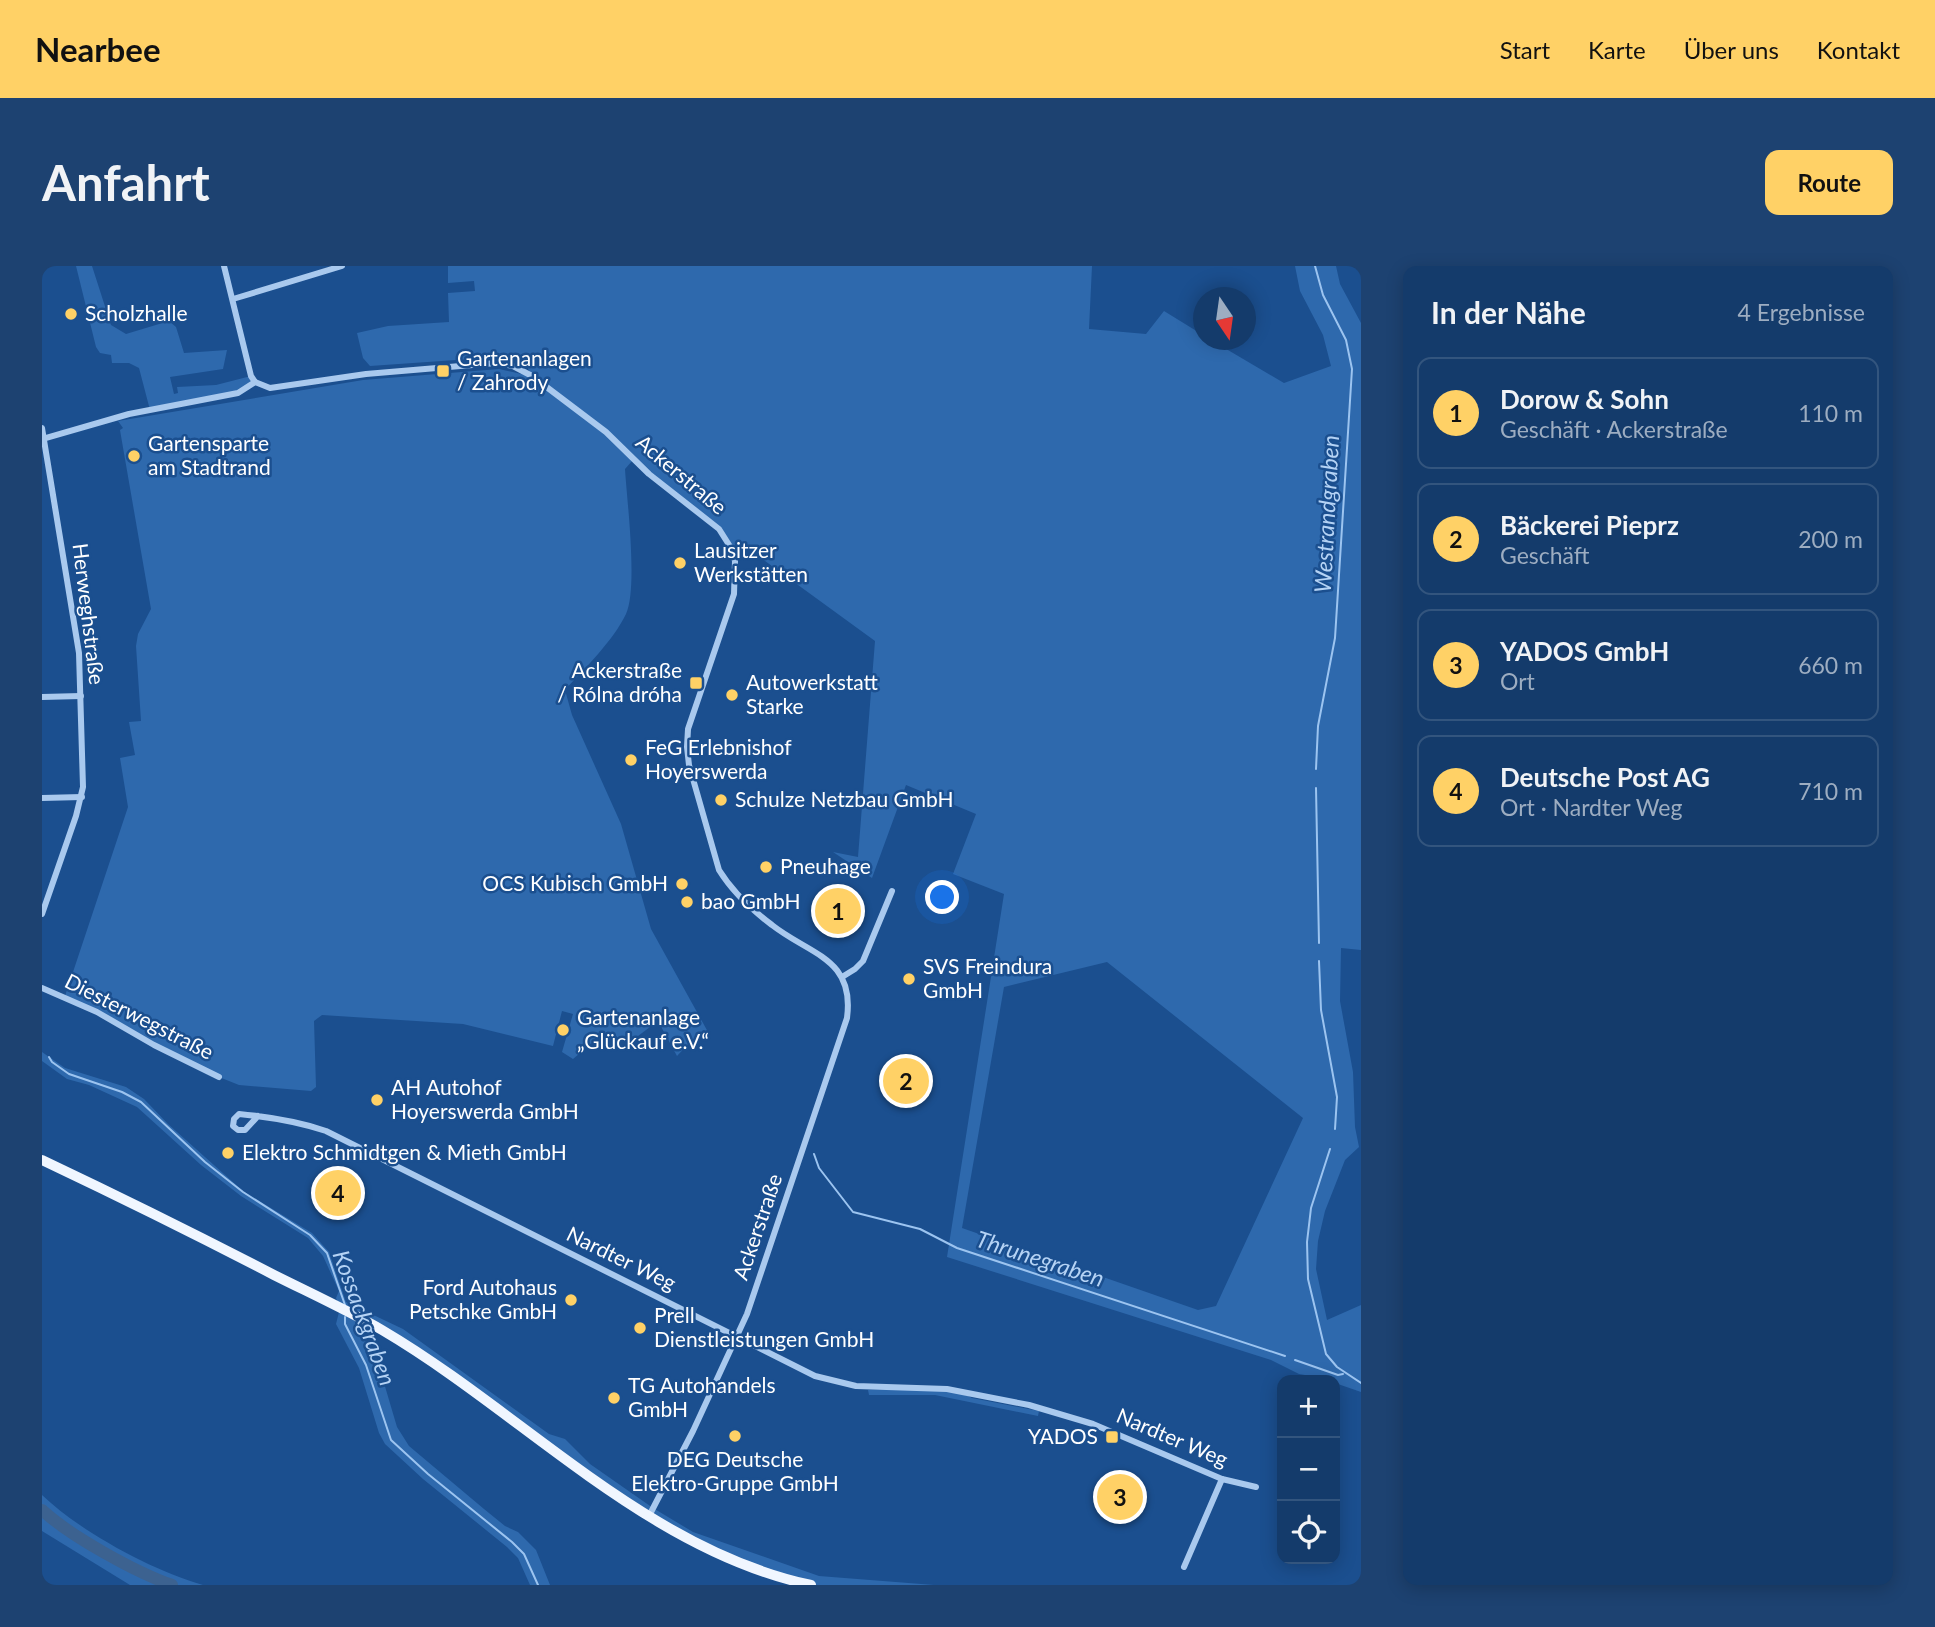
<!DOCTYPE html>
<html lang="de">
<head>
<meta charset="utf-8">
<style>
  :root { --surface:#143b6b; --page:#1d4271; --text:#f1f3f6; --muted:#9dadc1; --line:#33557e; --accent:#ffd166 }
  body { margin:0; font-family:Lato,sans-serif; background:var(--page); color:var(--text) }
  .controls { position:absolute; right:21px; bottom:21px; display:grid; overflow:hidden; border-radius:14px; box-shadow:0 4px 18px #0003 }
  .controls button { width:63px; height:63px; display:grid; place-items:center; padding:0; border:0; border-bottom:2px solid var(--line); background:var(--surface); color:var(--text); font:35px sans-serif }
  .compass { position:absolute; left:1151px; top:21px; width:63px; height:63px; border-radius:50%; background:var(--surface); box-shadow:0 4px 18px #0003; rotate:167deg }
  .you { position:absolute; left:901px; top:632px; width:24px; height:24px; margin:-18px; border:5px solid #fff; border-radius:50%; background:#1a73e8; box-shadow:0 0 0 10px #1a73e833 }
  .badge { display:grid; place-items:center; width:46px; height:46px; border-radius:50%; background:var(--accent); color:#111; font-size:23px; font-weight:700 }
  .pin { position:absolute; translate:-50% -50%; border:4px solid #fff; box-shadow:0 2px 7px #0006 }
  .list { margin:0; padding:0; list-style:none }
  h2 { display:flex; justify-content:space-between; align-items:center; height:91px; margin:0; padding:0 28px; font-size:30px }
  h2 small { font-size:23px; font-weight:400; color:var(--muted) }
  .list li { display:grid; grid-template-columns:46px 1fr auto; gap:21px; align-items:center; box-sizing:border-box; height:112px; margin:0 14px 14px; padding:0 14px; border:2px solid var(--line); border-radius:14px }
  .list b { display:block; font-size:26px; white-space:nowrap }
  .list p { margin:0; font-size:23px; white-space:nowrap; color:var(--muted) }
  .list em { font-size:23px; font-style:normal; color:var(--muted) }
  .icon { flex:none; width:38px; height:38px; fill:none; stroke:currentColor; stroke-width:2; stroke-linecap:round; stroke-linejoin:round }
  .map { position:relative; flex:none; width:1319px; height:1319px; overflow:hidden; border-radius:14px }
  header { display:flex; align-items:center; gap:42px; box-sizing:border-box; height:98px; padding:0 35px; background:var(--accent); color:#111 }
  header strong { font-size:33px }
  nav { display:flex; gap:38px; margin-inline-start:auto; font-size:24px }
  .intro { display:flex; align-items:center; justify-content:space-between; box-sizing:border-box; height:168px; padding:0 42px }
  h1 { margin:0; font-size:49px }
  .button { padding:18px 32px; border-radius:14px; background:var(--accent); color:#111; font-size:24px; font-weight:700 }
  main { display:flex; gap:42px; padding:0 42px }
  aside { flex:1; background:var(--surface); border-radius:14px; box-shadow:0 4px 18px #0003 }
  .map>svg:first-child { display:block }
</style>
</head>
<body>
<header>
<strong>Nearbee</strong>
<nav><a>Start</a><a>Karte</a><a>Über uns</a><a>Kontakt</a></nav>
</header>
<div class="intro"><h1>Anfahrt</h1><a class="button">Route</a></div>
<main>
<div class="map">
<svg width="1319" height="1319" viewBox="0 0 1319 1319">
  <rect width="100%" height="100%" fill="#1b4f8f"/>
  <g fill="#2e69ad" fill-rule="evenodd">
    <polygon points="34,0 50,0 69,59 84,68 127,55 134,61 142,87 185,84 181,103 128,111 132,128 136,127 135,121 174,119 209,110 213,116 204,124 108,144 97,102 87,97 70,97 69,89 58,87 54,81"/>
    <path d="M406,0H1050L1047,63L1104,68L1122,45L1161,69L1162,74H1169L1242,117L1289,100L1281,69L1258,25L1253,0H1294L1298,18L1319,57V684L1299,682L1298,735L1311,806L1313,861L1317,881L1303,894L1283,945L1276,975L1274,1003L1285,1054L1319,1039V1126L1293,1117V1114L1257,1108L1229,1094L905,991L962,628L911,608L934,548L864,519L830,612L791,586L816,591L833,375L701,279L689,282L684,272L591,194L583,203C585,235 596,322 584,348C571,375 543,402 523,424L530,449L579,558L609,663L666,766L649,775L635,790L616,755L596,770L550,777L531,793L520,786L531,748L520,745L511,780L421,758L280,749L272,755L274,821L269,825L197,819L177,811L23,730L86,541L78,492L93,489L87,456L99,455L94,380L96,368L109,343L79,170L78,164L81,162L76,155L321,114L457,103L489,110L485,100L472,93L457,91L328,100L321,92L315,67L346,60L407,56L406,27L433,25L432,15L406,17ZM1065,696L1261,852L1174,1040L1156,1044L920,962L962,721Z"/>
    <polygon points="0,786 23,802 84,821 102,833 126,858 201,925 270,967 287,986 304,1036 361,1063 507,1168 523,1173 548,1198 611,1242 651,1266 777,1310 892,1319 770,1319 653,1277 378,1089 311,1050 334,1090 355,1161 367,1180 442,1243 463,1260 476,1266 494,1284 508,1319 488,1319 476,1292 465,1281 381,1213 343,1178 337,1167 317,1102 294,1058 298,1042 294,1032 297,1025 281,990 266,972 199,930 159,899 95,841 47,819 25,813 0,795"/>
    <path d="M826,1124C850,1124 909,1120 930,1132L997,1145L996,1150L893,1129H827Z"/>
    <path d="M0,1229C39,1266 109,1304 161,1319H88L0,1265Z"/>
  </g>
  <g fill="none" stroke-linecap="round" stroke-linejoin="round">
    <g stroke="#9cc4f0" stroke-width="2">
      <polyline points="1273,0 1281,29 1304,74 1310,103 1293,372 1276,460 1274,503"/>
      <polyline points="1274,522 1277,677"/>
      <polyline points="1277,695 1279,744 1295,831 1293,863"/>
      <polyline points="7,791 10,796 27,808 80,826 99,836 163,896 201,926 268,969 285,987 303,1039"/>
      <polyline points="1288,883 1269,942 1265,976 1266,1013 1284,1088 1295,1101 1319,1117"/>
      <polyline points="772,888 777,902 811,946 878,963 915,982 1243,1090"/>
      <polyline points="303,1051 303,1058 324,1099 349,1174 386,1208 470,1276 482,1288 496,1319"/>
      <polyline points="1253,1094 1296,1109 1301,1108"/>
    </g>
    <path stroke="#3c6290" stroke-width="12" d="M0,1244C28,1270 93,1306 130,1319"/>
    <g stroke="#a9c9ee" stroke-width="6">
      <polyline points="182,0 209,110 213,116"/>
      <polyline points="191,33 300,0"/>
      <path d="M213,116L228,122L324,108L454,97L471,100L490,110L564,166L607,208L677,263L689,282L693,295L692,328L646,463L645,481L647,499L677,604C690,625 710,644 730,659C768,689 813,692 805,752L705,1048L651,1165L607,1250"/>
      <polyline points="0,162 37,387 41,521 34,550 0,648"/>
      <polyline points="0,173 87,148 196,127 213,116"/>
      <polyline points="0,431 39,430"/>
      <polyline points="0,532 40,531"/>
      <polyline points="800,711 813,703 821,695 850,625"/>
      <polyline points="0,722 55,746 112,779 177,811"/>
      <path d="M216,850L203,864H196L191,860L192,853L197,848C228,851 255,855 284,865L773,1110L814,1120L905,1123L987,1139L1051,1158L1180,1213L1214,1221"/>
      <polyline points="1142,1301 1180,1213"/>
    </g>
    <path stroke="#f0f6ff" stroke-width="10" d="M0,894C78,931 155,969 232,1009C268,1027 305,1044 340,1064C481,1147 605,1284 769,1319"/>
  </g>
  <g fill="#ffd166" stroke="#1b4f8f" stroke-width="2.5">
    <circle cx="29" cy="48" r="7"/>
    <rect x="394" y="98" width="14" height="14" rx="3.5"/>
    <circle cx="92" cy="190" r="7"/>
    <circle cx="638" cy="297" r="7"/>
    <rect x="647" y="410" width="14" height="14" rx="3.5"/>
    <circle cx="690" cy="429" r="7"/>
    <circle cx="589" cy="494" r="7"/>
    <circle cx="679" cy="534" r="7"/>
    <circle cx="724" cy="601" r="7"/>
    <circle cx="640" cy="618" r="7"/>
    <circle cx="645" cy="636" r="7"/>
    <circle cx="867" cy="713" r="7"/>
    <circle cx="521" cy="764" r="7"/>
    <circle cx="335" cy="834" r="7"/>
    <circle cx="186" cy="887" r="7"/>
    <circle cx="529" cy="1034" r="7"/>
    <circle cx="598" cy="1062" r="7"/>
    <circle cx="572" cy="1132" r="7"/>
    <circle cx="693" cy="1170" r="7"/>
    <rect x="1063" y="1164" width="14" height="14" rx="3.5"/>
  </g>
  <g text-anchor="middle" stroke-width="5" stroke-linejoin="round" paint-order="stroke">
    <g font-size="21" fill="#fff" stroke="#1b4f8f" text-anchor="start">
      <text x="43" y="55">Scholzhalle</text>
      <text x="415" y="100">Gartenanlagen<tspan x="415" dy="24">/ Zahrody</tspan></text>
      <text x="106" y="185">Gartensparte<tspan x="106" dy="24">am Stadtrand</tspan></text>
      <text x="652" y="292">Lausitzer<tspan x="652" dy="24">Werkstätten</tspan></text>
      <text x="640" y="412" text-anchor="end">Ackerstraße<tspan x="640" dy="24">/ Rólna dróha</tspan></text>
      <text x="704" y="424">Autowerkstatt<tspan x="704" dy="24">Starke</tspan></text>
      <text x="603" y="489">FeG Erlebnishof<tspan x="603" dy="24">Hoyerswerda</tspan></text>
      <text x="693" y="541">Schulze Netzbau GmbH</text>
      <text x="738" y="608">Pneuhage</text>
      <text x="626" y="625" text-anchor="end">OCS Kubisch GmbH</text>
      <text x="659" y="643">bao GmbH</text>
      <text x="881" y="708">SVS Freindura<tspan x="881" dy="24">GmbH</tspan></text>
      <text x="535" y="759">Gartenanlage<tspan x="535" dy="24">„Glückauf e.V.“</tspan></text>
      <text x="349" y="829">AH Autohof<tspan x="349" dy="24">Hoyerswerda GmbH</tspan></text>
      <text x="200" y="894">Elektro Schmidtgen &amp; Mieth GmbH</text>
      <text x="515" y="1029" text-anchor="end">Ford Autohaus<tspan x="515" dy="24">Petschke GmbH</tspan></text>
      <text x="612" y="1057">Prell<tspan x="612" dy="24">Dienstleistungen GmbH</tspan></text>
      <text x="586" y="1127">TG Autohandels<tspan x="586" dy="24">GmbH</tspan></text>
      <text x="1056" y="1178" text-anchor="end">YADOS</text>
      <text x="693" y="1201" text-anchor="middle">DEG Deutsche<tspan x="693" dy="24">Elektro-Gruppe GmbH</tspan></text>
    </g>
    <g font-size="21" fill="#fff" stroke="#1b4f8f">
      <text transform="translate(639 209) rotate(40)" y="7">Ackerstraße</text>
      <text transform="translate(46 348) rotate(83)" y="7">Herweghstraße</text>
      <text transform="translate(97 751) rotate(27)" y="7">Diesterwegstraße</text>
      <text transform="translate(716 961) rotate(-71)" y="7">Ackerstraße</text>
      <text transform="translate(579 993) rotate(26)" y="7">Nardter Weg</text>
      <text transform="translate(1130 1172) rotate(23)" y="7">Nardter Weg</text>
    </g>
    <g font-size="23" font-style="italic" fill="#b5d3f5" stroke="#1b4f8f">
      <text transform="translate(1285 248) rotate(-87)" y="8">Westrandgraben</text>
      <text transform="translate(998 993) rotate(18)" y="8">Thrunegraben</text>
      <text transform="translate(322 1052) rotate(70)" y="8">Kossackgraben</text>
    </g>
  </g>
</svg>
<div class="controls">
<button>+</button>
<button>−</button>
<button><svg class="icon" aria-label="locate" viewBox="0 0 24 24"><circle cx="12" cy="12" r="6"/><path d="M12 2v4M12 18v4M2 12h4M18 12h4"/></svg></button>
</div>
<svg class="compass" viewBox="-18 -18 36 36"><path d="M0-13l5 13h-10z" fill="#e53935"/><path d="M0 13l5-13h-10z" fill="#9dadc1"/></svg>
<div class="you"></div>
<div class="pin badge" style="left:796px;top:645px">1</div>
<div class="pin badge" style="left:864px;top:815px">2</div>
<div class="pin badge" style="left:1078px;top:1231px">3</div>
<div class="pin badge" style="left:296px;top:927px">4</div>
</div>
<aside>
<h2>In der Nähe<small>4 Ergebnisse</small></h2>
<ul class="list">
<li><span class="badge">1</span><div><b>Dorow &amp; Sohn</b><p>Geschäft · Ackerstraße</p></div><em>110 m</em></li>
<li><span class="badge">2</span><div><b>Bäckerei Pieprz</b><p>Geschäft</p></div><em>200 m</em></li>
<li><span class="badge">3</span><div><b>YADOS GmbH</b><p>Ort</p></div><em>660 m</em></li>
<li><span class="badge">4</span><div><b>Deutsche Post AG</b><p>Ort · Nardter Weg</p></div><em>710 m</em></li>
</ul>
</aside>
</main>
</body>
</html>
